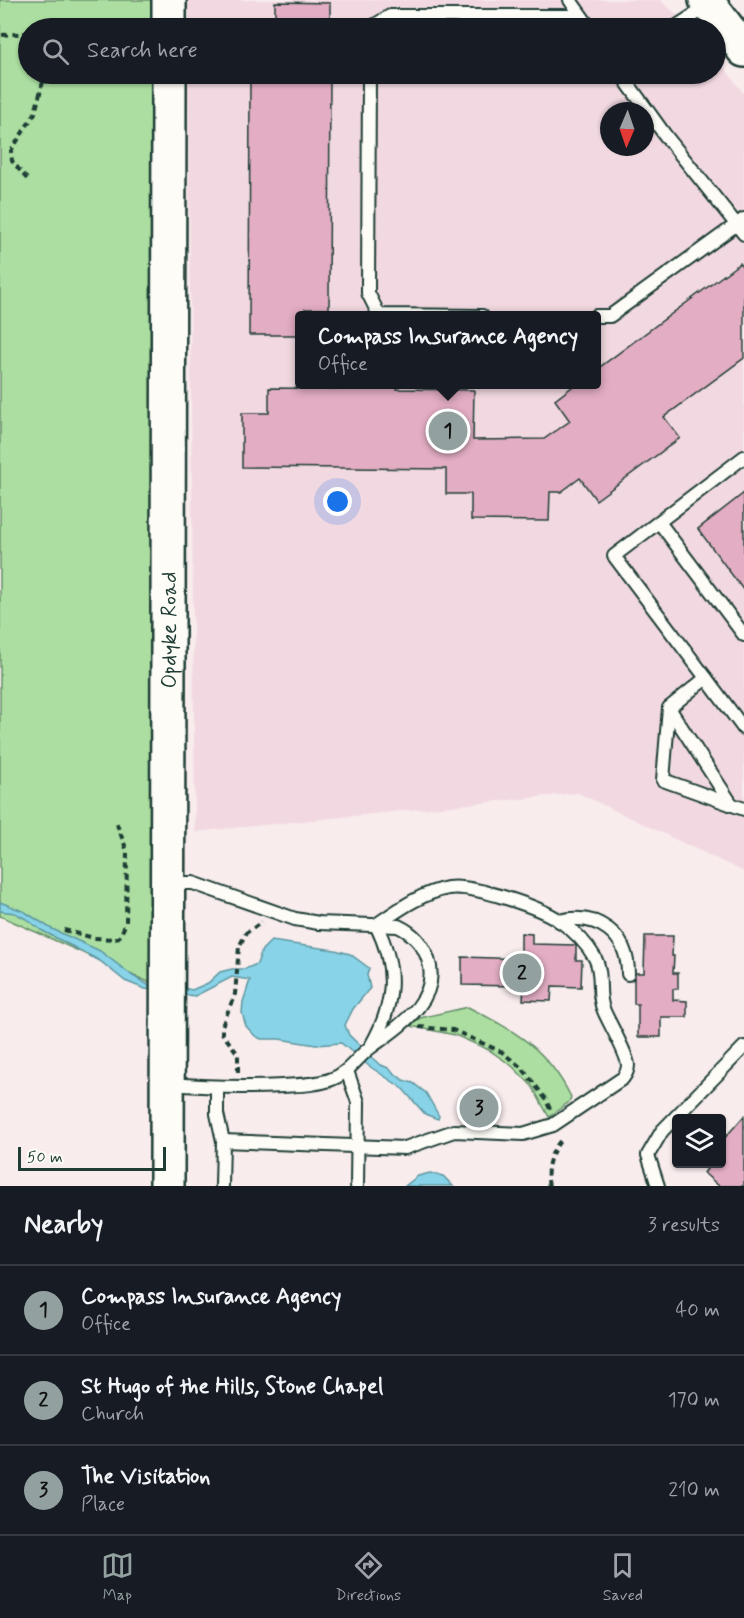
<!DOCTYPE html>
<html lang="en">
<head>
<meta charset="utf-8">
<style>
  :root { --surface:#171b24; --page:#20242c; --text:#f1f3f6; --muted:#9ea1a6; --line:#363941; --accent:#92a19f }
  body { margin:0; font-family:Mynerve,sans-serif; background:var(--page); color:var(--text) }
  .controls { position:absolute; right:18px; bottom:18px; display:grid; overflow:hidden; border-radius:6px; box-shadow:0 2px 4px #0004 }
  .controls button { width:54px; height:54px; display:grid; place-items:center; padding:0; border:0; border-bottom:2px solid var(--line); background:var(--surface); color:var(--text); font:30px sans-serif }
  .compass { position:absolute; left:600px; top:102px; width:54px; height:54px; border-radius:50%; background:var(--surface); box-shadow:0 2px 4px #0004; rotate:182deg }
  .scale { position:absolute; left:18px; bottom:15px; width:148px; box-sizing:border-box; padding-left:6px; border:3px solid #1f3d34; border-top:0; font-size:16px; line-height:21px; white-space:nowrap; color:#1f3d34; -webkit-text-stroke:4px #fdfcf7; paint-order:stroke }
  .you { position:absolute; left:338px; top:502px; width:21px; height:21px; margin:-15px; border:4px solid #fff; border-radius:50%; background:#1a73e8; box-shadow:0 0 0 9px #1a73e833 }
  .badge { display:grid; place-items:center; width:39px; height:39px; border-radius:50%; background:var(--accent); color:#111; font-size:20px; font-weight:700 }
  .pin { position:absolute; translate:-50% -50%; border:3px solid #fff; box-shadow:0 2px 6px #0006 }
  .popup { position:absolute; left:295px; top:311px; width:306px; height:78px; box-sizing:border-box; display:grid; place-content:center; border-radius:6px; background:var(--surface); filter:drop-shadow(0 2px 4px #0005); font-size:20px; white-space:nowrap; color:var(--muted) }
  .popup b { font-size:22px; color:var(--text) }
  .popup::after { content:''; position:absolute; left:50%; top:100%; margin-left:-12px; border:12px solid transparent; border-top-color:var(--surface) }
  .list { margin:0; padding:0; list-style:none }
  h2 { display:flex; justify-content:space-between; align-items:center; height:78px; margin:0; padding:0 24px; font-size:26px }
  h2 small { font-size:20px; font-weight:400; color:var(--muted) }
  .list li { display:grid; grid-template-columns:39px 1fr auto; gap:18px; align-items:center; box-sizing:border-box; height:90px; padding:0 24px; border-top:2px solid var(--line) }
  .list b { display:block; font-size:22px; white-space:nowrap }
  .list p { margin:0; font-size:20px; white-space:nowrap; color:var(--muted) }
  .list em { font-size:20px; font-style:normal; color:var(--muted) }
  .icon { flex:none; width:33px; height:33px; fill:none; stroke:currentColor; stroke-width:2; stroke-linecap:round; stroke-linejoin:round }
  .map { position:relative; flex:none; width:744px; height:1186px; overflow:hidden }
  .search { position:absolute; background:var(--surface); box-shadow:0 2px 4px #0004; left:18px; right:18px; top:18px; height:66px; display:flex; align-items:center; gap:15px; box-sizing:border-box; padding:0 21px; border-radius:33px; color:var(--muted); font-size:22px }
  .sheet { height:348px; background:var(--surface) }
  nav { display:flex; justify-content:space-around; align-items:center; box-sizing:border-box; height:84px; border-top:2px solid var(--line); background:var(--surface); font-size:16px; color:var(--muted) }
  nav a { display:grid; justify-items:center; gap:3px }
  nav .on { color:var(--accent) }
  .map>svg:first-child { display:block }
</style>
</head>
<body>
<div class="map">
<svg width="744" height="1186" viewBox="0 0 744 1186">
  <rect width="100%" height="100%" fill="#f8eced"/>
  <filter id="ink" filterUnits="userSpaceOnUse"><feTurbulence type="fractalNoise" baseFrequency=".0167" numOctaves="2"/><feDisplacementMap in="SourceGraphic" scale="12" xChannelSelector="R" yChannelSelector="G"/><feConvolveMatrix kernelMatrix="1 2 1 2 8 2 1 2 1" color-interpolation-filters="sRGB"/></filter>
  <g filter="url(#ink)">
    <g fill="#f2d9e1" fill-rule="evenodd">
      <polygon points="187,0 660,0 692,28 188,28"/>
      <path d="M716,56L744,94V872L578,793L195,832L188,74H716ZM609,111H645V147H609ZM300,316H596V384H300Z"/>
    </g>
    <g fill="#abdea0" stroke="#658e6a" stroke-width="1.5">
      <polygon points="0,0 154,0 154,28 28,28 28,74 154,74 155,985 0,916"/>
      <path d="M468,1007C515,1031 547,1048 571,1097L569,1102L549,1117L532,1086L512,1066L489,1050L455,1035L411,1026L420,1018Z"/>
    </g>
    <g fill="#88d3e8" stroke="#5e97a0" stroke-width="1.5">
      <polygon points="0,902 25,912 50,928 100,951 133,976 152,987 183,988 192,990 208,983 220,972 232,969 245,969 257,964 262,950 271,941 335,950 350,954 369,968 367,975 370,988 353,1009 345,1025 349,1035 379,1064 388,1068 403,1080 413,1083 426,1093 439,1116 438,1119 425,1114 402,1088 369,1066 341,1043 316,1045 279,1039 261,1039 255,1036 246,1026 242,1013 243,1002 250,980 232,977 195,996 145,989 125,981 100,961 41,930 26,919 15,913 0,911"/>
      <polygon points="430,1173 443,1176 453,1186 405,1186 418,1176"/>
    </g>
    <g fill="#e3adc4" stroke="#1f3d34" stroke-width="1.5">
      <polygon points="275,2 330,3 330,28 250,28 250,27 275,27"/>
      <polygon points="250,74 330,74 329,309 305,309 305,316 300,316 300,335 249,335"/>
      <polygon points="740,263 744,269 744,358 664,417 680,438 596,500 580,478 561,492 550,492 549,521 471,520 471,494 446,494 446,469 242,467 242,413 269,413 269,388 376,389 376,384 397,384 397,389 474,390 473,440 544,439 570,421 555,400 576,384 596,384 596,370"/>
      <polygon points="744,493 744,591 698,529"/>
      <polygon points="521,933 532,934 532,944 576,945 576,960 582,960 581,987 552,986 551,1001 523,1000 524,986 462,985 462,957 521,959"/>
      <polygon points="645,936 673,936 672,956 674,956 673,973 678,973 678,989 673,989 673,1000 687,1001 687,1017 661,1017 661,1037 638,1037 638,1004 634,1004 634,973 644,973"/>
      <polygon points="744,1116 744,1186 719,1186 704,1173 707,1169 701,1164 722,1164 722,1141"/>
    </g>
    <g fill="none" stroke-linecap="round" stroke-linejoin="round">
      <g stroke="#1f3d34" stroke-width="16">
        <g id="lane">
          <polyline points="570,0 590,28"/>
          <polyline points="370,28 390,16 581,16"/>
          <polyline points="674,28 708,6"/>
          <polyline points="369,74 368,293 379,315 482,316"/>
          <polyline points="621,74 665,135 744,234"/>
          <polyline points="596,316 610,316 744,219"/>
          <polyline points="744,457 614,556 706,678 669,708 663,780 744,809"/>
          <polyline points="659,522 744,635"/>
          <polyline points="706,678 744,729"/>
          <polyline points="669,708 732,805"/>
          <path d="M559,921C598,912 628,934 628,974"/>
          <path d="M371,1046C395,1004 398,969 376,925"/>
          <polyline points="347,1071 358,1102 357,1186"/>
          <path d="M169,1084C207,1087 244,1088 283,1086C299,1085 317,1085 332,1079C349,1073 357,1057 371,1047C398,1027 442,1000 428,959C423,944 413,933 398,926L319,923L295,919L193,883H170"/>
          <polyline points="217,1087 217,1114 223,1141 222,1186"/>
          <path d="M223,1141L405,1148L454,1131L523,1134L553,1125L623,1078C626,1074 628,1070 628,1065C627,1053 609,1023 604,1011C596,994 604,975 595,958C587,944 573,930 560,921C540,907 472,884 448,888C421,893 398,910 376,925"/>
          <polyline points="658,1186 648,1155 662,1131 744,1047"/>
        </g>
      </g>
      <g stroke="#1f3d34" stroke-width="38">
        <g id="secondary">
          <polyline points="169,28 169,0"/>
          <path id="s1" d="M167,1186L169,74"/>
        </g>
      </g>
      <g stroke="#1f3d34" stroke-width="38">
        <polyline id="primary" points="706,0 744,50"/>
      </g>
      <g stroke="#1f3d34" stroke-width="4" stroke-dasharray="6 4.5" stroke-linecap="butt">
        <polyline points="2,35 28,33"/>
        <polyline points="27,179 12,161 11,151 35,113 45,74"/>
        <polyline points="64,930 94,938 116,939 120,936 126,923 127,851 115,819"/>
        <polyline points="419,1027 453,1030 502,1052 523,1069 545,1098 550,1109"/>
        <polyline points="238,1072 238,1054 222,1033 222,1026 235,994 239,947 246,933 262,922"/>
        <path d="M549,1186C545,1169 550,1153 561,1140"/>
      </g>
      <use href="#lane" stroke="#fdfcf7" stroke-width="12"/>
      <use href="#secondary" stroke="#fdfcf7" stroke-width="33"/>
      <use href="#primary" stroke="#fdfcf7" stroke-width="33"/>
    </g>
  </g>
  <g text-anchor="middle" stroke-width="5" stroke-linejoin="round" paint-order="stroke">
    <g font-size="22" fill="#1f3d34" stroke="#fdfcf7">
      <text dy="8" stroke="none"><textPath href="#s1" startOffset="556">Opdyke Road</textPath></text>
    </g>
  </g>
</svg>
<div class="controls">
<button><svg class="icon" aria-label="layers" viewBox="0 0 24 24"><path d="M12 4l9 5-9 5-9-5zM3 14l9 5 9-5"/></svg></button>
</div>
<svg class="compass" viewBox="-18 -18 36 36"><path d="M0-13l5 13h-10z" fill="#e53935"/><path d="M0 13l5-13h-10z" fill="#9ea1a6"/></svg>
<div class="scale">50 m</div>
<div class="you"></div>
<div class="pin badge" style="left:448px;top:431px">1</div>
<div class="popup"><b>Compass Insurance Agency</b>Office</div>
<div class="pin badge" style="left:522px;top:973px">2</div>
<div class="pin badge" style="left:479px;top:1108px">3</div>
<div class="search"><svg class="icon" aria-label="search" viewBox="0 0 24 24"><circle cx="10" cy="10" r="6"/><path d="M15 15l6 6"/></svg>Search here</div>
</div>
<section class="sheet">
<h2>Nearby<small>3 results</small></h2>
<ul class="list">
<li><span class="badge">1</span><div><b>Compass Insurance Agency</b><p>Office</p></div><em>40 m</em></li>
<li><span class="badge">2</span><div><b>St Hugo of the Hills, Stone Chapel</b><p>Church</p></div><em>170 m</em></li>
<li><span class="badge">3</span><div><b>The Visitation</b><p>Place</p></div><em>210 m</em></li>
</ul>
</section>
<nav>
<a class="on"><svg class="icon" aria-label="map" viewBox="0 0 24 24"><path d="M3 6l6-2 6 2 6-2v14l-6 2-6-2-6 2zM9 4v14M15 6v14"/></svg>Map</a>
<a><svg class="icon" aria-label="directions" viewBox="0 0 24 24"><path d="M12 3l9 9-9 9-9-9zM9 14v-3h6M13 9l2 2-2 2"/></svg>Directions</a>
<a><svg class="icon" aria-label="saved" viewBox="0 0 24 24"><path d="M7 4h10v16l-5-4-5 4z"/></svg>Saved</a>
</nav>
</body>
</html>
